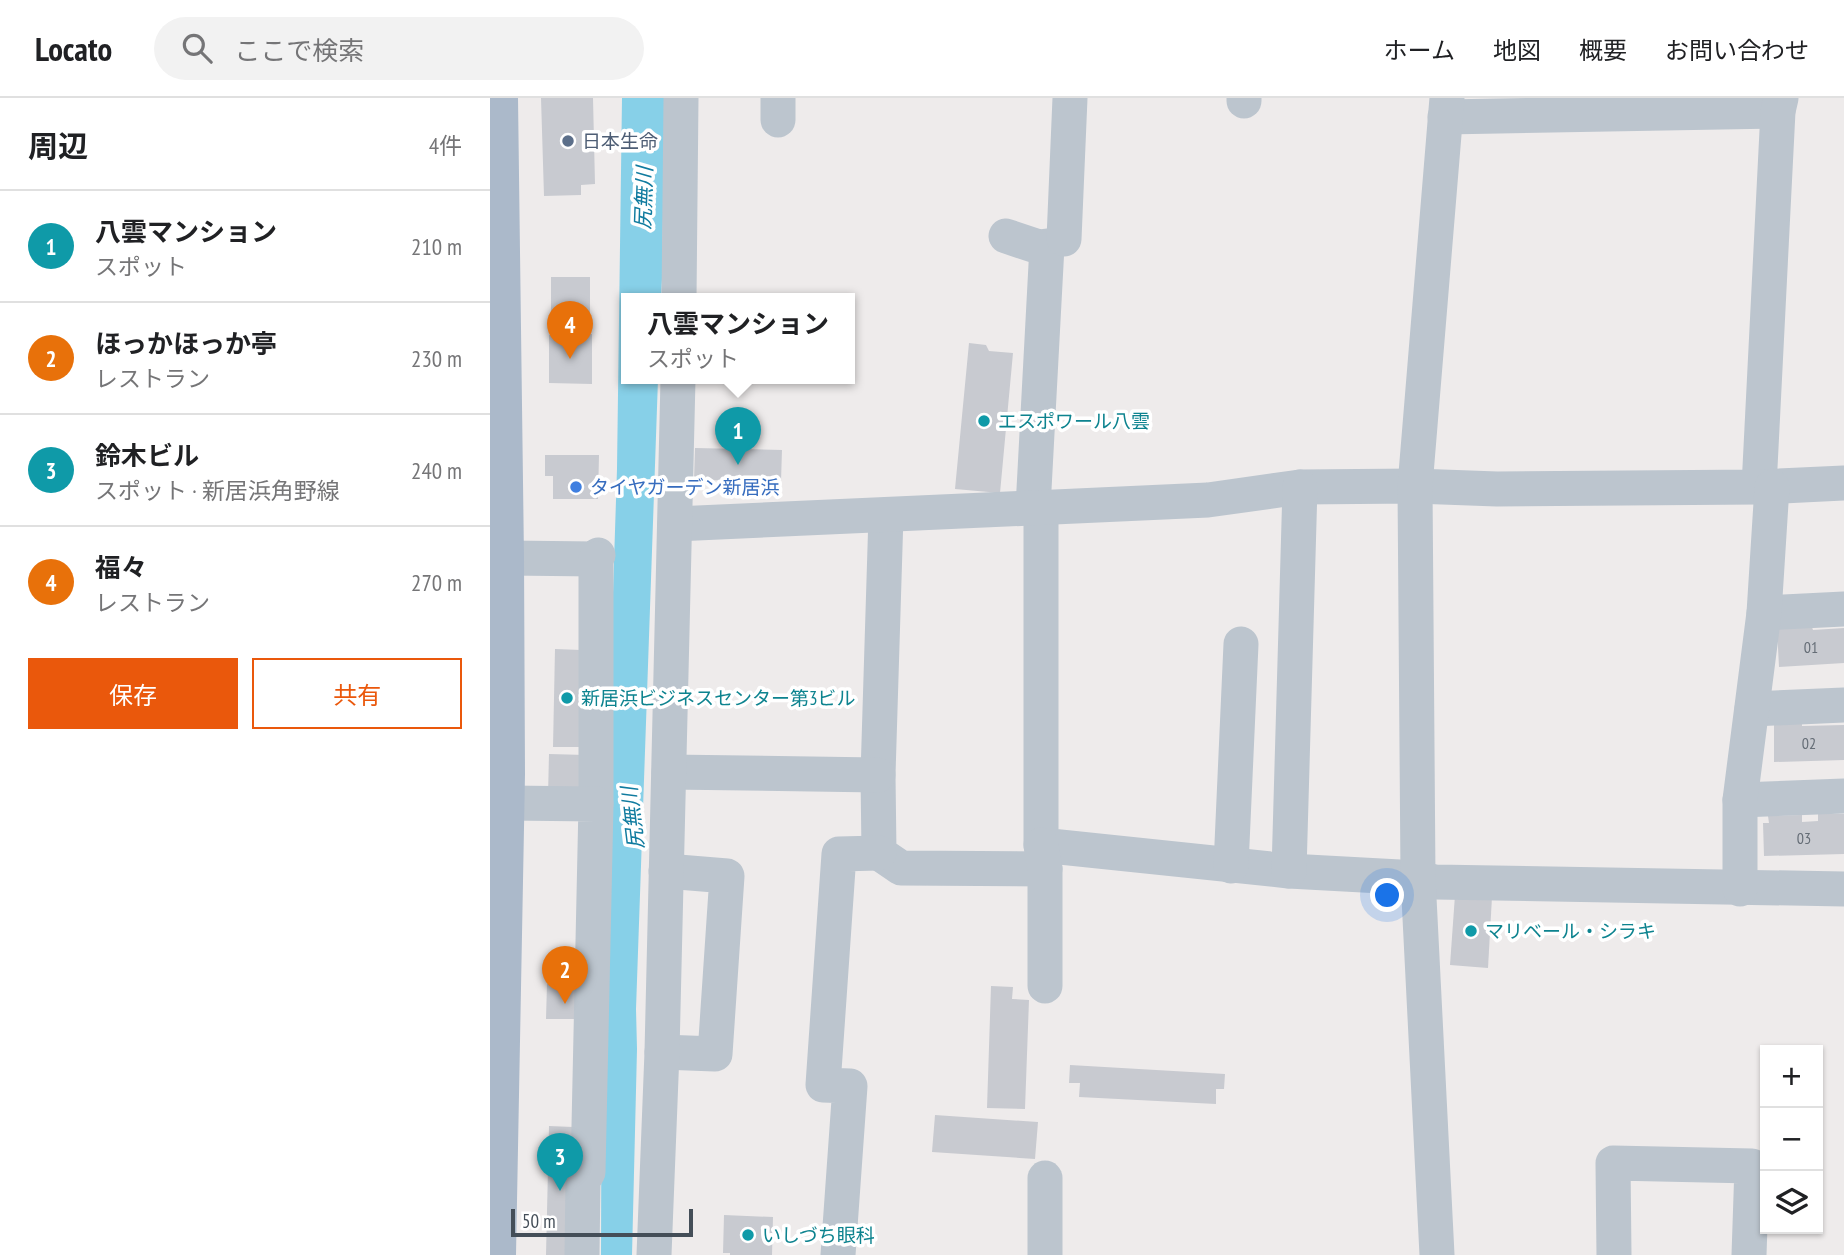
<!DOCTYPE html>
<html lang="ja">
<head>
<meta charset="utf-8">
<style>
  :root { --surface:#fff; --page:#f2f2f2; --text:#202124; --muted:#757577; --line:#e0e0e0; --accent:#ea580c }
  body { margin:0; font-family:"PT Sans Narrow","Noto Sans JP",sans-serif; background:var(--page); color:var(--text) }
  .controls { position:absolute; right:21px; bottom:21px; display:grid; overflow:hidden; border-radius:0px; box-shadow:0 2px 5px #0004 }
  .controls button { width:63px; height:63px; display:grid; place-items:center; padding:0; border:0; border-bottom:2px solid var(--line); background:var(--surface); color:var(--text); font:35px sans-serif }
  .scale { position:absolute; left:21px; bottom:18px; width:182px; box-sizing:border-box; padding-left:7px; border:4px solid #444e58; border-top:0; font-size:19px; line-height:24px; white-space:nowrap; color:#444e58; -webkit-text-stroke:5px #fff; paint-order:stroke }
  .you { position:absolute; left:898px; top:798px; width:24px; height:24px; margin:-18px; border:5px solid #fff; border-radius:50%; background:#1a73e8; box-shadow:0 0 0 10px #1a73e833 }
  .badge { display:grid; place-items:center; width:46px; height:46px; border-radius:50%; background:var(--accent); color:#fff; font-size:23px; font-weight:700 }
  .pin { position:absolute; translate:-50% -58px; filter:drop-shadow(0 2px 4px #0008) }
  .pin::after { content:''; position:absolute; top:37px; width:24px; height:21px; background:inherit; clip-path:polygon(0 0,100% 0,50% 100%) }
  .popup { position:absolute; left:131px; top:195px; width:234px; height:91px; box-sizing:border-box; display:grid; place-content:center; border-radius:0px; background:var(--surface); filter:drop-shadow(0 2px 5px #0005); font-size:23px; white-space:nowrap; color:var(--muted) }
  .popup b { font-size:26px; color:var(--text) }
  .popup::after { content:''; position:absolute; left:50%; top:100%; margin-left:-14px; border:14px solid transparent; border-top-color:var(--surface) }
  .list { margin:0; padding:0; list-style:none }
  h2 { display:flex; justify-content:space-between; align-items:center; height:91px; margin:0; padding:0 28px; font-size:30px }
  h2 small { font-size:23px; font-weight:400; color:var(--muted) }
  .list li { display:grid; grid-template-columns:46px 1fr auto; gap:21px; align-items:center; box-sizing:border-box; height:112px; padding:0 28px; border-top:2px solid var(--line) }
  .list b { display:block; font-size:26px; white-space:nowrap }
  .list p { margin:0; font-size:23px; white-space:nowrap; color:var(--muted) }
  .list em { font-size:23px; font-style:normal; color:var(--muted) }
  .actions { display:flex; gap:14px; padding:21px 28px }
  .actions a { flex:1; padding:16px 0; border:2px solid var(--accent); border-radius:0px; text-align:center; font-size:24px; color:var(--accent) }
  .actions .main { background:var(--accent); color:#fff }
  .icon { flex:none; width:38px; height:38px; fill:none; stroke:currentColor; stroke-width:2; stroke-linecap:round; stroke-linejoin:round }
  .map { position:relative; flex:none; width:1354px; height:1157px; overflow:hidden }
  header { display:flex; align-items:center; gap:42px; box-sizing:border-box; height:98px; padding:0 35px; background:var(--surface); border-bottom:2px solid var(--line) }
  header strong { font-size:33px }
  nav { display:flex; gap:38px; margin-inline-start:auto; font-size:24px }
  .search { width:490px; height:63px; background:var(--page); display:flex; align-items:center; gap:18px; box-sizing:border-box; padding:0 24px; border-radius:38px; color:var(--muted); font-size:26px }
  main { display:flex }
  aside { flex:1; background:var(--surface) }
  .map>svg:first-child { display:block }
</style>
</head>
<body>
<header>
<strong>Locato</strong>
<div class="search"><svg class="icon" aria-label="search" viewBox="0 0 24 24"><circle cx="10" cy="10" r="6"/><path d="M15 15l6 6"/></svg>ここで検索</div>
<nav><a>ホーム</a><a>地図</a><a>概要</a><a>お問い合わせ</a></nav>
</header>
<main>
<aside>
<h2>周辺<small>4件</small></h2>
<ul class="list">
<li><span class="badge" style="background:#0f9aa8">1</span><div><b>八雲マンション</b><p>スポット</p></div><em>210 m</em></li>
<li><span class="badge" style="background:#e8710a">2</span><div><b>ほっかほっか亭</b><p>レストラン</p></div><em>230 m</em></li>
<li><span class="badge" style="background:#0f9aa8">3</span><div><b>鈴木ビル</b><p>スポット · 新居浜角野線</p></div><em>240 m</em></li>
<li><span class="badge" style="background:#e8710a">4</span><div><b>福々</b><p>レストラン</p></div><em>270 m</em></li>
</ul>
<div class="actions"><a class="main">保存</a><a>共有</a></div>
</aside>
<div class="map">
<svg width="1354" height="1157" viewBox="0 0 1354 1157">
  <rect width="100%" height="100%" fill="#eeebeb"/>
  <polygon fill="#87d0e8" points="132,0 175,0 172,181 171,201 136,201 136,281 168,281 146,911 147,951 142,1157 111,1157 112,836 127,371"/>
  <g fill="#c8cad0">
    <polygon points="51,0 103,0 105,86 91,87 91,97 54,98"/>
    <polygon points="61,179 100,179 100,228 61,227"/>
    <polygon points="102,236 102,286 59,285 59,237"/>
    <polygon points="479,245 496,247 499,253 523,255 510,395 465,391"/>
    <polygon points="205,350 292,352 291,383 204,382"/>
    <polygon points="55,357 109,357 108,401 63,401 63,378 55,378"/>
    <polygon points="1320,524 1323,532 1354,530 1354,565 1289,569 1287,530"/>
    <polygon points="65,551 91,552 89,649 63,649"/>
    <polygon points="1312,622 1312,628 1354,627 1354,662 1284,664 1284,627"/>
    <polygon points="59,656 96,657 96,698 58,698"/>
    <polygon points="1328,716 1354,716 1354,756 1274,758 1273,725 1279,725 1278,718 1312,717 1312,724 1328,723"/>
    <polygon points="965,797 1002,799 998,870 960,867"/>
    <polygon points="57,886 80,887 81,892 95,892 94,921 56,921"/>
    <polygon points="501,888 523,889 522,901 539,902 535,1011 497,1010"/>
    <polygon points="580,967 735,976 734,991 726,991 726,1006 589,999 590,985 579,985"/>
    <polygon points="445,1017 548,1024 545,1061 442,1054"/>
    <polygon points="59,1028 83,1029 80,1157 56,1157"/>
    <polygon points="234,1117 283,1119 282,1157 240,1157 240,1155 233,1155"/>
  </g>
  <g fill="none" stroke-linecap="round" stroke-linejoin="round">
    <g stroke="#bcc5ce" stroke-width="35">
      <polyline points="754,3 754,0"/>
      <polyline points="955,19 1288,13"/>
      <polyline points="288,22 288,0"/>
      <polyline points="516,138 549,149 557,148 543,410"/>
      <polyline points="574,141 580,0"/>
      <polyline points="189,201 191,0"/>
      <polyline points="1269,389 1288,13 1291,0"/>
      <polyline points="551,410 551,747 799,773 928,780 945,784 1354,791"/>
      <polyline points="396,417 388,677 389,755 411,770 555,771"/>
      <polyline points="185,426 718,402 810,389 925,388 1007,391 1269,389 1354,385"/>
      <polyline points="15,460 106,461 108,457"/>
      <polyline points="106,461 106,706"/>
      <polyline points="1274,515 1354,511"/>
      <polyline points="1262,611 1354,607"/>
      <polyline points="179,674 388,677"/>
      <polyline points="1250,702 1354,698"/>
      <polyline points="16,705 106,706 98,1074 93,1083 92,1157"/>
      <polyline points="551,747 555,771 555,888"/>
      <polyline points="741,768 751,546"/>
      <polyline points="799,773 810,389"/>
      <polyline points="1250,791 1250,702 1274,515 1282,389"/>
      <polyline points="172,954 225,956 237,778 176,773"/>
      <polyline points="555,1080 555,1157"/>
      <polyline points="164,1157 172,954 188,281"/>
      <polyline points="348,1157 360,988 333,987 349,756 389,755"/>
      <polyline points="947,1157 928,780 925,388 957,0"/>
      <polyline points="1124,1157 1123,1065 1262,1068 1259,1157"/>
    </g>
    <polyline stroke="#abb9ca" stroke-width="38" points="7,1157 16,676 15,460 9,0"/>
  </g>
  <circle fill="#5c6f8a" stroke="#fff" stroke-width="2.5" cx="78" cy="43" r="7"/>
  <g fill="#0f9aa8" stroke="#fff" stroke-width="2.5">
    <circle cx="494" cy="323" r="7"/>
    <circle cx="77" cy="600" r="7"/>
    <circle cx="981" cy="833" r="7"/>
    <circle cx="258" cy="1137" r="7"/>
  </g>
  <circle fill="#3f7fe0" stroke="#fff" stroke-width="2.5" cx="86" cy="389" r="7"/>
  <g text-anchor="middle" stroke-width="7" stroke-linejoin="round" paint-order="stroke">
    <g font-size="16" fill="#656d76">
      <text x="1321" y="555">01</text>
      <text x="1319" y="651">02</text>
      <text x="1314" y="746">03</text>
    </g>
    <g font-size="19" fill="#4e5e75" stroke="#fff" text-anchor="start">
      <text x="92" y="50">日本生命</text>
    </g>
    <g font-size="19" fill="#0d838f" stroke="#fff" text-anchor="start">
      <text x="508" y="330">エスポワール八雲</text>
      <text x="91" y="607">新居浜ビジネスセンター第3ビル</text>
      <text x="995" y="840">マリベール・シラキ</text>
      <text x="272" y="1144">いしづち眼科</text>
    </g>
    <g font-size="19" fill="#366cbe" stroke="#fff" text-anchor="start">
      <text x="100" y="396">タイヤガーデン新居浜</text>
    </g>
    <g font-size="21" font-style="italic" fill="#107b9f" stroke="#fff">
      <text transform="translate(154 100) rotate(-88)" y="7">尻無川</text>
      <text transform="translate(143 720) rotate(-97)" y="7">尻無川</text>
    </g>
  </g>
</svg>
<div class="controls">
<button>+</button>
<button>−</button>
<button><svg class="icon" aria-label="layers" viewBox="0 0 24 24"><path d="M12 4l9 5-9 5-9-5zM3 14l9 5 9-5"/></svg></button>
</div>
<div class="scale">50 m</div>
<div class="you"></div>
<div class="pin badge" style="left:248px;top:367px;background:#0f9aa8">1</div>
<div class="popup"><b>八雲マンション</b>スポット</div>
<div class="pin badge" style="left:75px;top:906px;background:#e8710a">2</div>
<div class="pin badge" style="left:70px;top:1093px;background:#0f9aa8">3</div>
<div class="pin badge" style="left:80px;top:261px;background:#e8710a">4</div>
</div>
</main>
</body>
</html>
